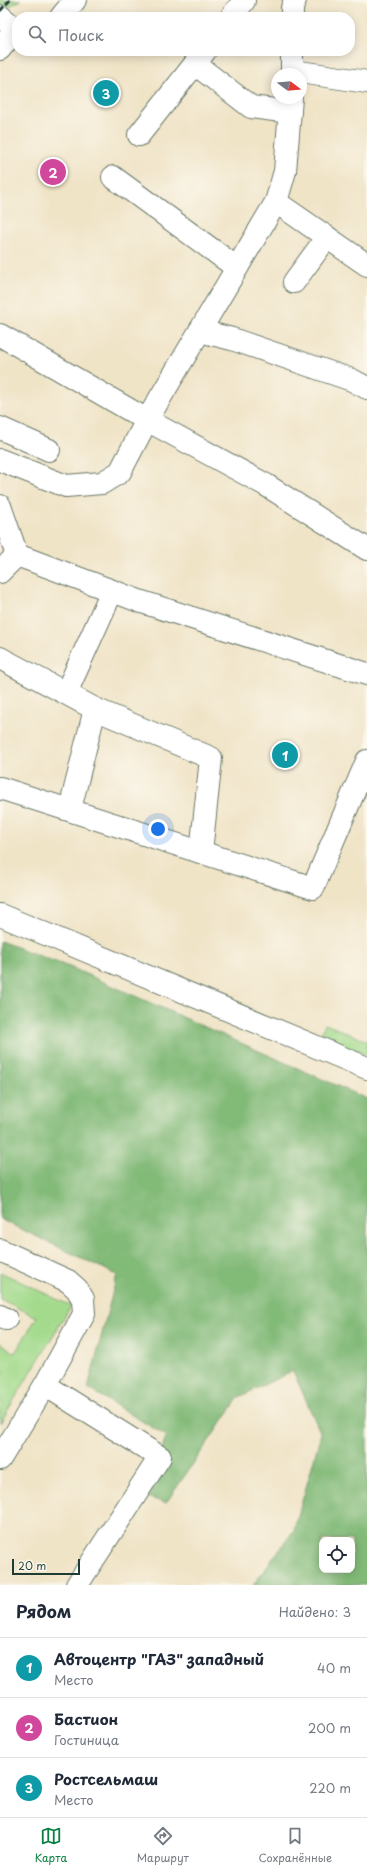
<!DOCTYPE html>
<html lang="ru">
<head>
<meta charset="utf-8">
<style>
  :root { --surface:#fff; --page:#f6f6f7; --text:#1f2937; --muted:#747a83; --line:#e0e1e3; --accent:#0b8043 }
  body { margin:0; font-family:"Playpen Sans",sans-serif; background:var(--page); color:var(--text) }
  .controls { position:absolute; right:12px; bottom:12px; display:grid; overflow:hidden; border-radius:8px; box-shadow:0 2px 10px #0003 }
  .controls button { width:36px; height:36px; display:grid; place-items:center; padding:0; border:0; border-bottom:1px solid var(--line); background:var(--surface); color:var(--text); font:20px sans-serif }
  .compass { position:absolute; left:271px; top:68px; width:36px; height:36px; border-radius:50%; background:var(--surface); box-shadow:0 2px 10px #0003; rotate:106deg }
  .scale { position:absolute; left:12px; bottom:10px; width:68px; box-sizing:border-box; padding-left:4px; border:2px solid #1f3d34; border-top:0; font-size:11px; line-height:14px; white-space:nowrap; color:#1f3d34; -webkit-text-stroke:3px #fbf7ec; paint-order:stroke }
  .you { position:absolute; left:158px; top:829px; width:14px; height:14px; margin:-10px; border:3px solid #fff; border-radius:50%; background:#1a73e8; box-shadow:0 0 0 6px #1a73e833 }
  .badge { display:grid; place-items:center; width:26px; height:26px; border-radius:50%; background:var(--accent); color:#fff; font-size:13px; font-weight:700 }
  .pin { position:absolute; translate:-50% -50%; border:2px solid #fff; box-shadow:0 1px 4px #0006 }
  .list { margin:0; padding:0; list-style:none }
  h2 { display:flex; justify-content:space-between; align-items:center; height:52px; margin:0; padding:0 16px; font-size:17px }
  h2 small { font-size:13px; font-weight:400; color:var(--muted) }
  .list li { display:grid; grid-template-columns:26px 1fr auto; gap:12px; align-items:center; box-sizing:border-box; height:60px; padding:0 16px; border-top:1px solid var(--line) }
  .list b { display:block; font-size:15px; white-space:nowrap }
  .list p { margin:0; font-size:13px; white-space:nowrap; color:var(--muted) }
  .list em { font-size:13px; font-style:normal; color:var(--muted) }
  .icon { flex:none; width:22px; height:22px; fill:none; stroke:currentColor; stroke-width:2; stroke-linecap:round; stroke-linejoin:round }
  .map { position:relative; flex:none; width:367px; height:1585px; overflow:hidden }
  .search { position:absolute; background:var(--surface); box-shadow:0 2px 10px #0003; left:12px; right:12px; top:12px; height:44px; display:flex; align-items:center; gap:10px; box-sizing:border-box; padding:0 14px; border-radius:16px; color:var(--muted); font-size:15px }
  .sheet { height:232px; background:var(--surface) }
  nav { display:flex; justify-content:space-around; align-items:center; box-sizing:border-box; height:56px; border-top:1px solid var(--line); background:var(--surface); font-size:11px; color:var(--muted) }
  nav a { display:grid; justify-items:center; gap:2px }
  nav .on { color:var(--accent) }
  .map>svg:first-child { display:block }
</style>
</head>
<body>
<div class="map">
<svg width="367" height="1585" viewBox="0 0 367 1585">
  <rect width="100%" height="100%" fill="#fbf7ec"/>
  <filter id="ink" filterUnits="userSpaceOnUse"><feTurbulence type="fractalNoise" baseFrequency=".025" numOctaves="2"/><feDisplacementMap in="SourceGraphic" scale="8" xChannelSelector="R" yChannelSelector="G"/><feConvolveMatrix kernelMatrix="1 2 1 2 8 2 1 2 1" color-interpolation-filters="sRGB"/></filter>
  <filter id="wash" filterUnits="userSpaceOnUse"><feTurbulence type="fractalNoise" baseFrequency=".012" numOctaves="4" result="noise"/><feDisplacementMap in="SourceGraphic" scale="16" xChannelSelector="R" yChannelSelector="G"/><feGaussianBlur stdDeviation="0.9" result="paint"/><feColorMatrix in="noise" values="0 0 0 0 0 0 0 0 0 0 0 0 0 0 0 0 0 1.4 0 .05"/><feComposite in="paint" operator="in"/></filter>
  <g filter="url(#wash)">
    <rect width="100%" height="100%" fill="#f0e4c7"/>
    <g fill="#a3da8c" stroke="#618c60">
      <polygon points="0,0 21,0 8,7 0,5"/>
      <polygon points="325,1024 367,1041 367,1055 320,1037"/>
      <polygon points="0,1272 71,1306 0,1423 0,1378 4,1371 0,1369 0,1343 15,1353 37,1317 0,1299"/>
    </g>
    <path fill="#82ba78" stroke="#507c56" fill-rule="evenodd" d="M0,941L72,968L367,1099V1585H253L294,1530L321,1434L293,1371L239,1397L166,1503L147,1497L166,1436L88,1388L117,1275L0,1219ZM322,1540H352V1570H322Z"/>
  </g>
  <g filter="url(#ink)">
    <g fill="none" stroke-linecap="round" stroke-linejoin="round">
      <g stroke="#687767" stroke-width="24">
        <g id="minor">
          <polyline points="0,16 17,30"/>
          <polyline points="61,17 75,0"/>
          <polyline points="231,17 244,1"/>
          <polyline points="292,17 292,8 295,0"/>
          <polyline points="0,49 16,29"/>
          <polyline points="292,51 292,74"/>
          <polyline points="195,64 251,107 290,112"/>
          <polyline points="293,71 367,82"/>
          <polyline points="139,135 205,51"/>
          <polyline points="113,177 237,268"/>
          <polyline points="276,202 367,265"/>
          <polyline points="294,282 327,237"/>
          <polyline points="200,331 232,339 352,380 367,388"/>
          <polyline points="0,335 147,420 266,485 367,549"/>
          <polyline points="0,428 49,450"/>
          <polyline points="0,460 66,486 102,483 120,472 147,420 276,202 285,171 291,98"/>
          <polyline points="0,506 17,555"/>
          <polyline points="0,572 17,555 139,601 367,674"/>
          <polyline points="0,658 95,709 211,758 201,852"/>
          <polyline points="66,693 112,591"/>
          <polyline points="0,788 313,888 367,761"/>
          <polyline points="70,809 95,709"/>
          <polyline points="0,915 367,1068"/>
          <polyline points="0,1250 68,1281 77,1289 83,1299 84,1314 45,1385 0,1459"/>
          <polyline points="0,1316 6,1319"/>
          <polyline points="45,1385 160,1457 77,1585"/>
        </g>
      </g>
      <use href="#minor" stroke="#fff" stroke-width="22"/>
      <polyline stroke="#1f3d34" stroke-width="3" stroke-dasharray="6 3" stroke-linecap="butt" points="0,11 10,0"/>
    </g>
  </g>
</svg>
<div class="controls">
<button><svg class="icon" aria-label="locate" viewBox="0 0 24 24"><circle cx="12" cy="12" r="6"/><path d="M12 2v4M12 18v4M2 12h4M18 12h4"/></svg></button>
</div>
<svg class="compass" viewBox="-18 -18 36 36"><path d="M0-13l5 13h-10z" fill="#e53935"/><path d="M0 13l5-13h-10z" fill="#747a83"/></svg>
<div class="scale">20 m</div>
<div class="you"></div>
<div class="pin badge" style="left:285px;top:755px;background:#0f9aa8">1</div>
<div class="pin badge" style="left:53px;top:172px;background:#d1479c">2</div>
<div class="pin badge" style="left:106px;top:93px;background:#0f9aa8">3</div>
<div class="search"><svg class="icon" aria-label="search" viewBox="0 0 24 24"><circle cx="10" cy="10" r="6"/><path d="M15 15l6 6"/></svg>Поиск</div>
</div>
<section class="sheet">
<h2>Рядом<small>Найдено: 3</small></h2>
<ul class="list">
<li><span class="badge" style="background:#0f9aa8">1</span><div><b>Автоцентр &quot;ГАЗ&quot; западный</b><p>Место</p></div><em>40 m</em></li>
<li><span class="badge" style="background:#d1479c">2</span><div><b>Бастион</b><p>Гостиница</p></div><em>200 m</em></li>
<li><span class="badge" style="background:#0f9aa8">3</span><div><b>Ростсельмаш</b><p>Место</p></div><em>220 m</em></li>
</ul>
</section>
<nav>
<a class="on"><svg class="icon" aria-label="map" viewBox="0 0 24 24"><path d="M3 6l6-2 6 2 6-2v14l-6 2-6-2-6 2zM9 4v14M15 6v14"/></svg>Карта</a>
<a><svg class="icon" aria-label="directions" viewBox="0 0 24 24"><path d="M12 3l9 9-9 9-9-9zM9 14v-3h6M13 9l2 2-2 2"/></svg>Маршрут</a>
<a><svg class="icon" aria-label="saved" viewBox="0 0 24 24"><path d="M7 4h10v16l-5-4-5 4z"/></svg>Сохранённые</a>
</nav>
</body>
</html>
